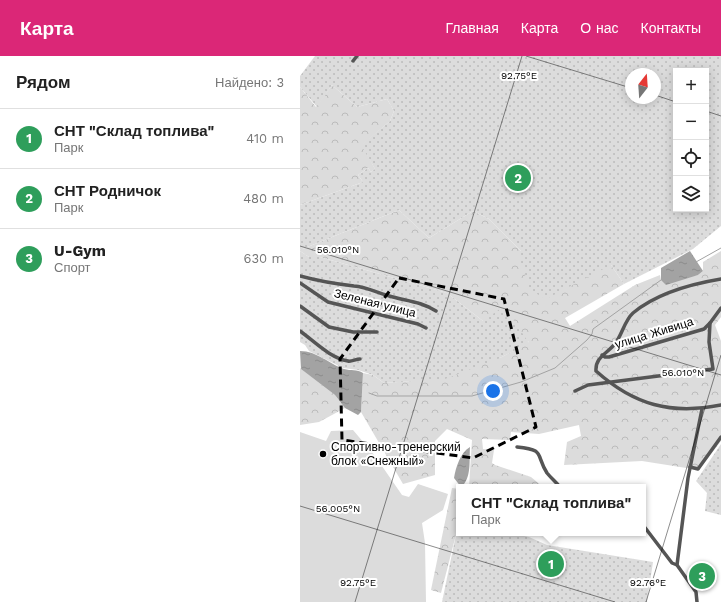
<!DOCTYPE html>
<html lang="ru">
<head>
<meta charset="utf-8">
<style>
  :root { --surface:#fff; --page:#f2f2f2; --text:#222; --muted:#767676; --line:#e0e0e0; --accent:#db2777 }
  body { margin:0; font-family:"Work Sans",sans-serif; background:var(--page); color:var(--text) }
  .controls { position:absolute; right:12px; top:12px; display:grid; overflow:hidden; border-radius:0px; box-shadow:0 2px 10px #0003 }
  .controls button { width:36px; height:36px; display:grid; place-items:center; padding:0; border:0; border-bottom:1px solid var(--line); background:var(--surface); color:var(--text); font:20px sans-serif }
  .compass { position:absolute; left:325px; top:12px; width:36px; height:36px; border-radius:50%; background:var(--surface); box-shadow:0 2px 10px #0003; rotate:17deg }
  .you { position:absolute; left:193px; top:335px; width:14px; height:14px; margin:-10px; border:3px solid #fff; border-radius:50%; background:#1a73e8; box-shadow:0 0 0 6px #1a73e833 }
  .badge { display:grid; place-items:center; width:26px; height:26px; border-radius:50%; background:var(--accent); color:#fff; font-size:13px; font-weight:700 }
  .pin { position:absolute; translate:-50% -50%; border:2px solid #fff; box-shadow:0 1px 4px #0006 }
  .popup { position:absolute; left:156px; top:428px; width:190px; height:52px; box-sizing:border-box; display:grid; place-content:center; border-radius:0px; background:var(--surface); filter:drop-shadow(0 1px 3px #0005); font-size:13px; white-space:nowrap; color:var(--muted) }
  .popup b { font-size:15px; color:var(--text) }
  .popup::after { content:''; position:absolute; left:50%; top:100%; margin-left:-8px; border:8px solid transparent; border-top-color:var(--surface) }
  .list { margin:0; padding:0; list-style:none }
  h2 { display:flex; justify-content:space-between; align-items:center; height:52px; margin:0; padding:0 16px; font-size:17px }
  h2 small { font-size:13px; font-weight:400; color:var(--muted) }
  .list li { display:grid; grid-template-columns:26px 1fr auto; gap:12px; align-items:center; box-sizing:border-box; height:60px; padding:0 16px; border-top:1px solid var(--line) }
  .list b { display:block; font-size:15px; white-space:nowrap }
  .list p { margin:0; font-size:13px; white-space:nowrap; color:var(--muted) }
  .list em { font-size:13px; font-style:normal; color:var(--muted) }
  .icon { flex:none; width:22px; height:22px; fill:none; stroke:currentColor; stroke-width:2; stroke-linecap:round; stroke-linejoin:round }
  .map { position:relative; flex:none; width:421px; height:546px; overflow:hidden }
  header { display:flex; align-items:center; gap:24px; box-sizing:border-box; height:56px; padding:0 20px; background:var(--accent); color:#fff }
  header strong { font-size:19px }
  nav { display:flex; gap:22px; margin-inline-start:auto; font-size:14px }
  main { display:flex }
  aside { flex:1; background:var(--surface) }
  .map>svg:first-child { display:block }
</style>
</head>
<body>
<header>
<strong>Карта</strong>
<nav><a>Главная</a><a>Карта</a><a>О нас</a><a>Контакты</a></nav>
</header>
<main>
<aside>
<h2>Рядом<small>Найдено: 3</small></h2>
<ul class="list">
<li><span class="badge" style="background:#2e9e5b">1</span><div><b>СНТ &quot;Склад топлива&quot;</b><p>Парк</p></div><em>410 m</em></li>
<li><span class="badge" style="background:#2e9e5b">2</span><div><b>СНТ Родничок</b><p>Парк</p></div><em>480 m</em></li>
<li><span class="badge" style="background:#2e9e5b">3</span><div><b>U-Gym</b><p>Спорт</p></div><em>630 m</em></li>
</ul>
</aside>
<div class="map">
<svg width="421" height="546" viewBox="0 0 421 546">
  <defs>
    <pattern id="forest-crowns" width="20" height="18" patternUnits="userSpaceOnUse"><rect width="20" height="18" fill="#dcdcdc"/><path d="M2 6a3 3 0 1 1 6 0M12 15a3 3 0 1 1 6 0" fill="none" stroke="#bbb"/></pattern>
    <pattern id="garden-dots" width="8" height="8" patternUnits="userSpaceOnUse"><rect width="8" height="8" fill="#dcdcdc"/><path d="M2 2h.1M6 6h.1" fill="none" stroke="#bbb" stroke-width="1.8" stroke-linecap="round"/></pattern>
    <pattern id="water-ripples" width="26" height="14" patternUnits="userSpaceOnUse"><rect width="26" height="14" fill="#a3a3a3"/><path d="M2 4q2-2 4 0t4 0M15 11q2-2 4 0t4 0" fill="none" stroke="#8b8b8b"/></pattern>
  </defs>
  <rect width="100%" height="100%" fill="#fff"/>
  <polygon fill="#dcdcdc" points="53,374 75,400 102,439 109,441 118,428 148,438 143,454 122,467 125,487 126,546 0,546 0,376 26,385 31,375"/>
  <g fill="url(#forest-crowns)">
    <polygon points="32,29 57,51 87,43 94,55 90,65 62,89 75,113 71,116 68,112 58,119 63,126 0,149 0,31 16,51"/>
    <polygon points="99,154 129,182 173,155 189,163 221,195 221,207 311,209 324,228 265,262 270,270 335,229 360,219 361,224 398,219 403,215 403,206 421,195 421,261 415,269 421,285 421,385 399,414 342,405 264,409 267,386 281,380 279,369 239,378 211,376 210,384 182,383 183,393 194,394 192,407 195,409 231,421 243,431 169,431 172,384 147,373 135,385 135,419 103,428 61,356 63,317 73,319 84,327 112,325 202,301 229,286 183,265 147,237 20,201 9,201 0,195 0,194"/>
    <polygon points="0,312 35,339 45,352 19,366 0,369"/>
    <polygon points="152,432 159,433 159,467 141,537 131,534"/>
  </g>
  <g fill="url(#garden-dots)" fill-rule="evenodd">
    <path d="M15,0H421V170L393,193L324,228L311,209L246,243L230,234L221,207V195L189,163L173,155L129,182L99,154L0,194V149L63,126L58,119L68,112L71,116L75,113L61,89L90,65L94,55L87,43L57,51L32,29L17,51L0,31V20ZM376,15H406V153H376ZM331,18H355V42H331Z"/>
    <polygon points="0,195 9,201 20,201 147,237 183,265 204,250 229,287 202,301 145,323 84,327 73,319 58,314 43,312 9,295 5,289 0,286"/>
    <polygon points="421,388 421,459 405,455 407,437 396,425"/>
    <polygon points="158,469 159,477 209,477 229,481 247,489 353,506 347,546 142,546"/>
  </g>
  <g fill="url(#water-ripples)">
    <polygon points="390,195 403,215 398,219 366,229 361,224 361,212"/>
    <path d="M0,295C17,295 29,308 44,313C51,315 57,313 63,317L61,356L58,359L45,352L35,339L1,313Z"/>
    <path d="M170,391C169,403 172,423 161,431L154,422C156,411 160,397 170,391Z"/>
  </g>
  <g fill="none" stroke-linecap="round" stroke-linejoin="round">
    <g stroke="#a3a3a3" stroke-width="1">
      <polyline points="396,206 421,192"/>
      <polyline points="69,337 77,340 172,340 221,326 255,312 287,284 292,278 293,273 361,224"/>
    </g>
    <g stroke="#555" stroke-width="3.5">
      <polyline points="53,5 57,0"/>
      <path d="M0,220C18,225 36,228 54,230C67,231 80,238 93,241C108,245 122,246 136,255"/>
      <path d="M421,223C391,228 357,237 333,257C324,265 322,280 314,289C306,298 295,302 296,315C334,349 371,359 421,349"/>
      <polyline points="0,227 28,246 118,268 126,272"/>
      <polyline points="0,250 29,271 53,276 77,276"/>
      <path d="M0,275C14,285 30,302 48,305C51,306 56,303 60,303"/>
      <polyline points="302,299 305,301 309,301 404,273 410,267"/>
      <polyline points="275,335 288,329 413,313 409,286 410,267 421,252"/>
      <path d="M217,391C246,394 235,398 247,417C251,422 256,426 260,431"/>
      <polyline points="390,411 398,413 421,381"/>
      <polyline points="343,469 372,507 377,509"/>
      <polyline points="397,546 396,536 377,509 388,422 402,353"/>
    </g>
  </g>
  <path fill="none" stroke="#000" stroke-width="3" stroke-dasharray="8 5" stroke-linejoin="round" d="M99,222L204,243L236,371L173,402L42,384L40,303Z"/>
  <path fill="none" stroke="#000" stroke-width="1" stroke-opacity="0.45" d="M226,0L331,32M355,39L376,46M406,55L421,60M0,190L421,319M0,450L315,546M55,546L222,0M346,546L421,299"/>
  <circle fill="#000" stroke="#fff" stroke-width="1.5" cx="23" cy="398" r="4"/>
  <g text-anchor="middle" stroke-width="4" stroke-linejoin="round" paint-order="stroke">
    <g font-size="12" fill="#000" stroke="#fff">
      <text transform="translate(75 247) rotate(14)" y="4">Зеленая улица</text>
      <text transform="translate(354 277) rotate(-17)" y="4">улица Живица</text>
    </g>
    <g font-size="12" fill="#000" stroke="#fff" text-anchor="start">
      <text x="31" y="395">Спортивно-тренерский<tspan x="31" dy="14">блок «Снежный»</tspan></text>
    </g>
  </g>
  <g font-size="10" text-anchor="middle" fill="#000" stroke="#fff" stroke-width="4" stroke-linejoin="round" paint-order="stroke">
    <text x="219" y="23">92.75°E</text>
    <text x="38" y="197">56.010°N</text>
    <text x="383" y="320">56.010°N</text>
    <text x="38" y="456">56.005°N</text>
    <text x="58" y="530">92.75°E</text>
    <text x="348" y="530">92.76°E</text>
  </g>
</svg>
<div class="controls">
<button>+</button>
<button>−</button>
<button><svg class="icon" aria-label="locate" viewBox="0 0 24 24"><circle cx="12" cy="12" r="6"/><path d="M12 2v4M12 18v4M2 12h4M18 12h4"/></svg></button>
<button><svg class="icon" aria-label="layers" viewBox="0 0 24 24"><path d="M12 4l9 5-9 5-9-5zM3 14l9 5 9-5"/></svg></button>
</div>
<svg class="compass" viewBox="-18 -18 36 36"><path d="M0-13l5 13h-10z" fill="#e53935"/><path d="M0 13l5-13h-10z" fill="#767676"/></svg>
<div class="you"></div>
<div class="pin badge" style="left:251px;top:508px;background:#2e9e5b">1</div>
<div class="popup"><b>СНТ &quot;Склад топлива&quot;</b>Парк</div>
<div class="pin badge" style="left:218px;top:122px;background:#2e9e5b">2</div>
<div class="pin badge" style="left:402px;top:520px;background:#2e9e5b">3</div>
</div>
</main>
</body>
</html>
